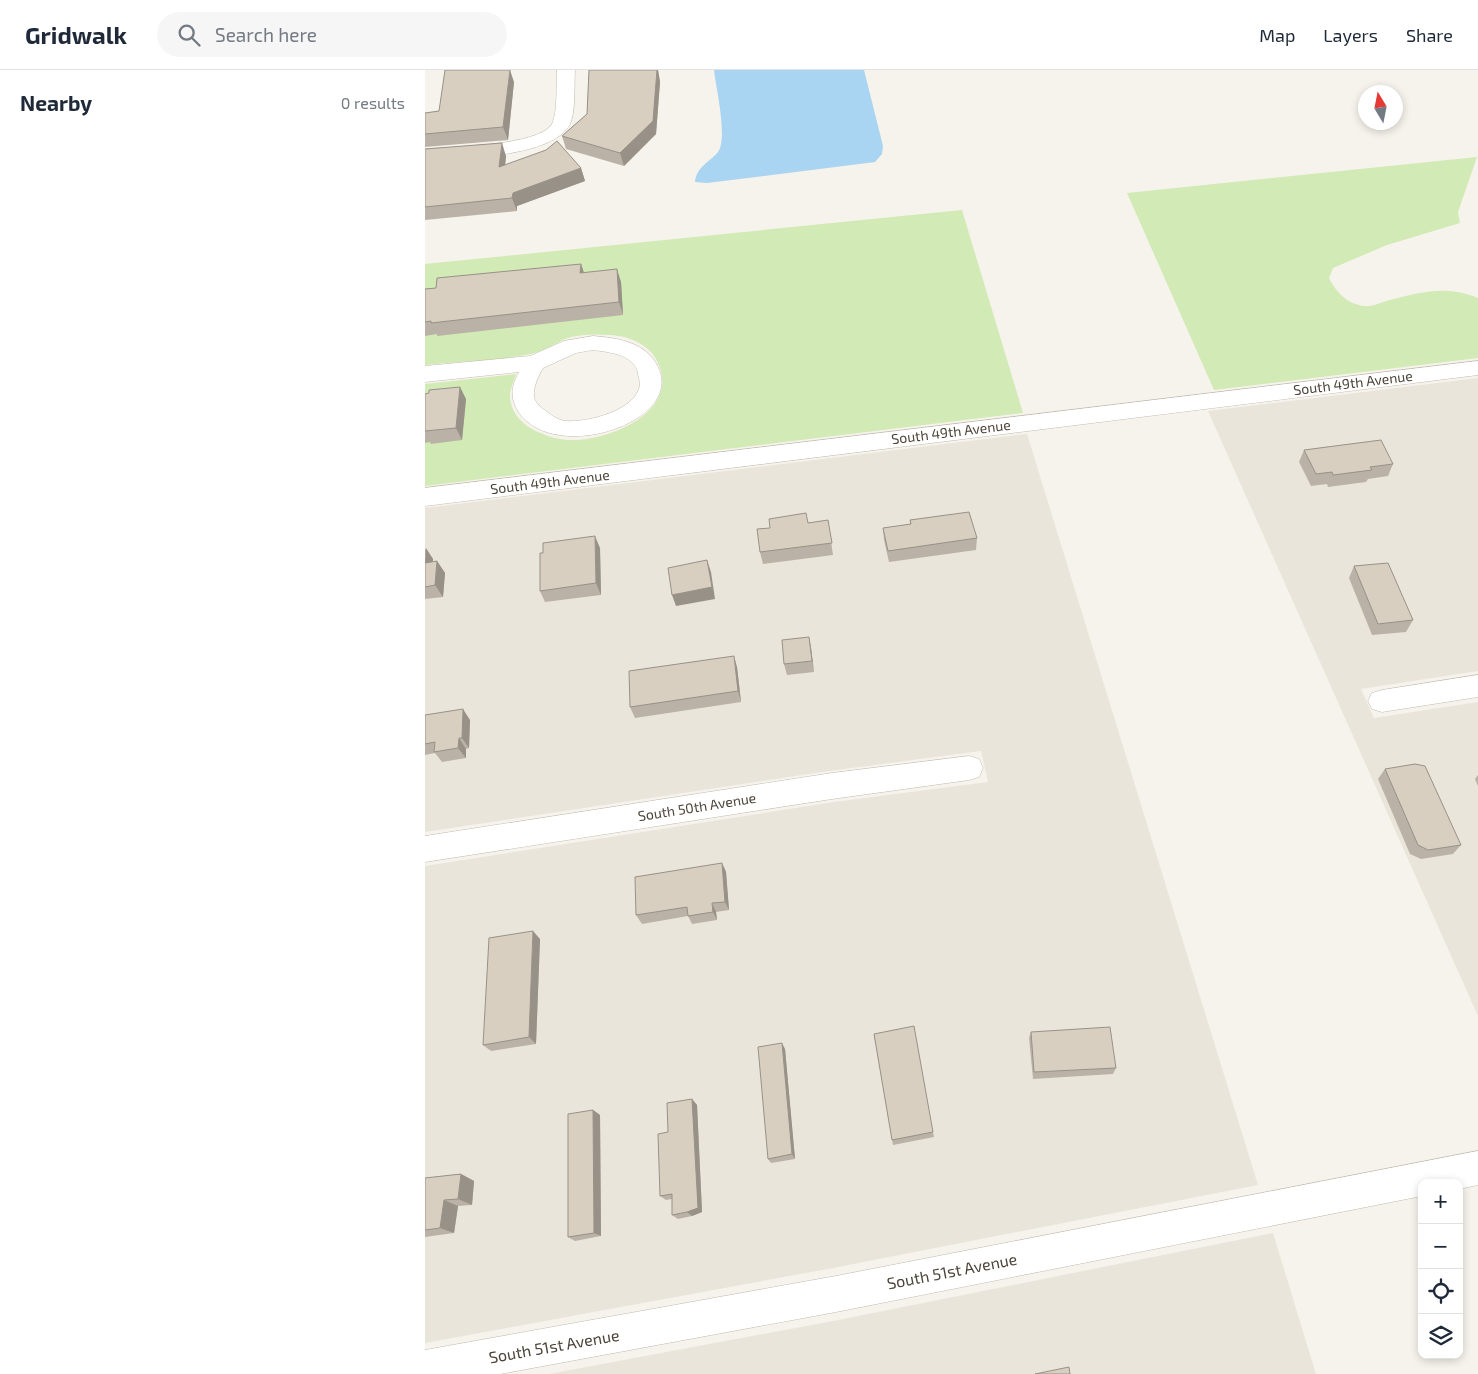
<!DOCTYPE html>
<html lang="en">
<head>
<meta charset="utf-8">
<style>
  :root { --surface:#fff; --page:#f6f6f7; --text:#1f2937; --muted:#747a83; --line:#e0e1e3 }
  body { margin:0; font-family:"Exo 2",sans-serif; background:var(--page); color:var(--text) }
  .controls { position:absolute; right:15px; bottom:15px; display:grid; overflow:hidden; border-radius:10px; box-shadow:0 2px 8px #0003 }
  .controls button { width:45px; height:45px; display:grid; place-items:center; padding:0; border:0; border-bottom:1px solid var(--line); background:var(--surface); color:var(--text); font:25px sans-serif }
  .compass { position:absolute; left:933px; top:15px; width:45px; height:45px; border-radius:50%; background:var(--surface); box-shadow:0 2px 8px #0003; rotate:350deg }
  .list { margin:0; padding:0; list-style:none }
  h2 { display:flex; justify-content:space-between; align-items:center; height:65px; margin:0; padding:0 20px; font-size:21px }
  h2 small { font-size:16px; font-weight:400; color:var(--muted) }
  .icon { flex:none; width:28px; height:28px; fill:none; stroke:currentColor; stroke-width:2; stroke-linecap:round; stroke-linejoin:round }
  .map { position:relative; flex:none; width:1053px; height:1304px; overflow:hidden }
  header { display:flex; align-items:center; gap:30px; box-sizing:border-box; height:70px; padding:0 25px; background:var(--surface); border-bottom:1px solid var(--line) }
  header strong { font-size:24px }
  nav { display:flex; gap:28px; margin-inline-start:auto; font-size:18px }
  .search { width:350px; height:45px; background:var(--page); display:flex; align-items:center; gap:12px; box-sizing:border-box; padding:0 18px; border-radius:28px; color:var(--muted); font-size:19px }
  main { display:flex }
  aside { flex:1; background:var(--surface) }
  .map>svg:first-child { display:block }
</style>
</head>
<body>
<header>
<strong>Gridwalk</strong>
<div class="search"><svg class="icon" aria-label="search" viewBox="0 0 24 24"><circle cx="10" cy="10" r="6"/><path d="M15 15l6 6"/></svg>Search here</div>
<nav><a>Map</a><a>Layers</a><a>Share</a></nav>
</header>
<main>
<aside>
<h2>Nearby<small>0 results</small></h2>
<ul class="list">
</ul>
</aside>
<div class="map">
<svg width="1053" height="1304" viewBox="0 0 1053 1304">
  <rect width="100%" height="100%" fill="#f6f3ec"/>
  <g fill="#eae5da">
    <polygon points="1053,308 1053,601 936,619 949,648 1053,632 1053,946 783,341"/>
    <polygon points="602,364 833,1115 408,1198 0,1273 0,796 409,732 563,712 556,681 404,701 0,762 0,438"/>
    <polygon points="848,1163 891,1304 124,1304 413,1250"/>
  </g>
  <g fill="#d2eab5">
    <path d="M1052,87L1033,142L1035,153L962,175L908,198L904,208C911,222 922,234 939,236C947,237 957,232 965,230C996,222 1023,215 1053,228V288L789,320L702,123Z"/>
    <path d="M537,140L598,343L0,416V314L91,304C89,311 85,319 85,326C85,341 95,352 107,359C118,365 130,369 143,370C183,372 258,341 232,291C224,274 203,266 185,265C170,264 154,264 140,269C129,274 117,282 105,284C73,291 34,291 0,295V194Z"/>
  </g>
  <path fill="#a9d4f2" d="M289,0H439L458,76L457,84L450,92L282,113L270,112C272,96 284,93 293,82C303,68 291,18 289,0Z"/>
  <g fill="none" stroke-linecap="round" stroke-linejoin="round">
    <g stroke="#c2bbae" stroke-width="1">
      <g id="minor">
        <path d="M132,0H150C149,14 151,41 145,54C128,88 35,88 0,91V79C25,77 114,76 127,54C133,42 131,14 132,0Z"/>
        <path d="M168,266C193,268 221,272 233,297C260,353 127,395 93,341C85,327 86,317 94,302L0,312V296L105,286L139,271ZM168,280C183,282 209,284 213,303C213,306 215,311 215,314C213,340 162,353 141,351C133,350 127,346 121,341C115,337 111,334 109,327C108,317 113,307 118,298L151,283Z"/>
        <polygon points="1053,291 1053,305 0,436 0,418"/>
        <polygon points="1053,605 1053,627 957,642 947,639 943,631 947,623 957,620"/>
        <polygon points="544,686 554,689 558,698 554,707 544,710 407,729 0,792 0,766 407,703"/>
        <polygon points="1053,1081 1053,1115 1034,1119 1034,1113 997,1113 997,1126 411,1242 75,1304 0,1304 0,1280 411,1206"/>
      </g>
    </g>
    <use href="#minor" fill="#fff" fill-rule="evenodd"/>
  </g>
  <g fill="#bab2a6">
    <polygon points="164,0 233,0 235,12 231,64 199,96 141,79 137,66 162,44"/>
    <polygon points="89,12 83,70 0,77 0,43 14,41"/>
    <polygon points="0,79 81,86 80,94 156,98 160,111 92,136 92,141 0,150"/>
    <polygon points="156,194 159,203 196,212 198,245 12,266 12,264 0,266 0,219 11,218"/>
    <polygon points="0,324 41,329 37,370 6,374 5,372 0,373"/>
    <polygon points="879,380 968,394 963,406 943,409 941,412 903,417 902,414 886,416 874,392"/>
    <polygon points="403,450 408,485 338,494 335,482 383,453"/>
    <polygon points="485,450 552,468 551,480 464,492 459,470 458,458 485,454"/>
    <polygon points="0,478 8,489 8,492 12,491 20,503 18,527 0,529"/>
    <polygon points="175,478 176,525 120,532 115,521"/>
    <polygon points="929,496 988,550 981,562 947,565 924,508"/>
    <polygon points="384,567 386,578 389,602 362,605 359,594"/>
    <polygon points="312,597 316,632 210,648 205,637"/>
    <polygon points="0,645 45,650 44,678 41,679 41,688 17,692 10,683 0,685"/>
    <polygon points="960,699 1036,775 1028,784 996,789 985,784 953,709"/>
    <polygon points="1053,705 1053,716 1050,709"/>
    <polygon points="297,793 301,802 304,840 291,842 292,850 267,854 263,846 217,854 211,845"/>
    <polygon points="115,869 111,974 66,981 58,975"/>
    <polygon points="606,962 691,998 688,1004 608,1009 604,968"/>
    <polygon points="449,964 508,1062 509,1067 468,1075"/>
    <polygon points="360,979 370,1089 346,1093 343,1089"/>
    <polygon points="267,1029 272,1035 277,1142 267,1146 253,1149 247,1145 247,1129 241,1130 235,1126 243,1062"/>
    <polygon points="168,1040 175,1045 176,1166 150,1171 143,1167"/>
    <polygon points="36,1104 49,1111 47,1135 33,1136 29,1163 0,1167 0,1108"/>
  </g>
  <g fill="#979187">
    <polygon points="85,0 89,12 83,70 78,57"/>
    <polygon points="232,0 233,0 235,12 231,64 199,96 195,83"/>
    <polygon points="77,73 81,86 79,109 74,97"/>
    <polygon points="156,98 160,111 92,136 92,141 87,128 88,123"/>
    <polygon points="156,194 160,206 155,203"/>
    <polygon points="192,199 196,212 198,245 194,232"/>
    <polygon points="35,317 41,329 37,370 31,358"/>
    <polygon points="170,466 175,478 176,525 171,513"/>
    <polygon points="1,478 8,489 7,505 0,494"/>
    <polygon points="282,490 286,502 290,529 251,536 247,525"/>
    <polygon points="12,491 20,503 18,527 10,515"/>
    <polygon points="384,567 386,578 389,602 387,591"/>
    <polygon points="309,586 312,597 316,632 313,621"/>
    <polygon points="38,639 45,650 44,678 37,668"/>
    <polygon points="34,668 41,679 41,688 33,678"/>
    <polygon points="297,793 301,802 304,840 300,832"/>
    <polygon points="287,833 291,842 292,850 288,842"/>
    <polygon points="108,861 115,869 111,974 104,967"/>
    <polygon points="357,973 360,979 370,1089 367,1084"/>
    <polygon points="267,1029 272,1035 277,1142 267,1146 262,1142"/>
    <polygon points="168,1040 175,1045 176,1166 169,1163"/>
    <polygon points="36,1104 49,1111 47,1135 33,1129"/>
    <polygon points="19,1130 33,1136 29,1163 15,1158"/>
  </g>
  <g fill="#d8cfc1" stroke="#979187">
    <polygon points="20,0 85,0 78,57 0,64 0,43 14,41"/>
    <polygon points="164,0 232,0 228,51 195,83 137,66 162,44"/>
    <polygon points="132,71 156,98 88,123 87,128 0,137 0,79 77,73 74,97 121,80"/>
    <polygon points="156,194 155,203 192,199 194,232 6,253 6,251 0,252 0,219 11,218 12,208"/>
    <polygon points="35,317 31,358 0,361 0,324 4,323 4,320"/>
    <polygon points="956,370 968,394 945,397 947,400 908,405 907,402 891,404 879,380"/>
    <polygon points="544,442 552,468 463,481 458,458 486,454 485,450"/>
    <polygon points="381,443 383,453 403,450 407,473 335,482 332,459 345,458 344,449"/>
    <polygon points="170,466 171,513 115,521 115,483 118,483 118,473"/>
    <polygon points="282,490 287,517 247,525 243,498"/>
    <polygon points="12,491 10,515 0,517 0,493"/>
    <polygon points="963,493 988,550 953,554 929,496"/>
    <polygon points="384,567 387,591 359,594 357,570"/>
    <polygon points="309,586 313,621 205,637 204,601"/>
    <polygon points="38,639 37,668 34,668 33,678 9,682 10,672 0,674 0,645"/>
    <polygon points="990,694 1000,696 1036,775 1003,780 993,775 960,699"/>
    <polygon points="297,793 300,832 287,833 288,842 263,846 262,837 211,845 210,807"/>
    <polygon points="108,861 104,967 58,975 64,868"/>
    <polygon points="489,956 508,1062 467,1070 449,964"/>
    <polygon points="685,957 691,998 609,1002 606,962"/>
    <polygon points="357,973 367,1084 343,1089 333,977"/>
    <polygon points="267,1029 273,1138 262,1142 247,1145 247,1124 235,1126 233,1064 243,1062 242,1033"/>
    <polygon points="168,1040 169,1163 143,1167 143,1044"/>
    <polygon points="36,1104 33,1129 19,1130 15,1158 0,1160 0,1108"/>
    <polygon points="644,1297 645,1304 610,1304"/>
  </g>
  <g text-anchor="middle" stroke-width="4" stroke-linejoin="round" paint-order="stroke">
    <g font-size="14" fill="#4b4439" stroke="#fff">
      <text transform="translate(928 313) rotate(-7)" y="5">South 49th Avenue</text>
      <text transform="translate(526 362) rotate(-7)" y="5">South 49th Avenue</text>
      <text transform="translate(125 412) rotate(-7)" y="5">South 49th Avenue</text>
      <text transform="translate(272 737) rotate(-9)" y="5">South 50th Avenue</text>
    </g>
    <g font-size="16" fill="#4b4439" stroke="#fff">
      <text transform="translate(527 1201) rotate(-11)" y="6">South 51st Avenue</text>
      <text transform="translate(129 1276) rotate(-10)" y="6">South 51st Avenue</text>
    </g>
  </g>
</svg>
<div class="controls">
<button>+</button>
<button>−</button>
<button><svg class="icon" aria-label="locate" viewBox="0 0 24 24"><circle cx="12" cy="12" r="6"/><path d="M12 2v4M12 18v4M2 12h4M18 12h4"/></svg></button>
<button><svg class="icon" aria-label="layers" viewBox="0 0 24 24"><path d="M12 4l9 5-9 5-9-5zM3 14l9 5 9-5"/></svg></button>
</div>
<svg class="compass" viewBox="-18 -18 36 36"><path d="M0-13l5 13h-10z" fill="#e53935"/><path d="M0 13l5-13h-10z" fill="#747a83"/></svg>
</div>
</main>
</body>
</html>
